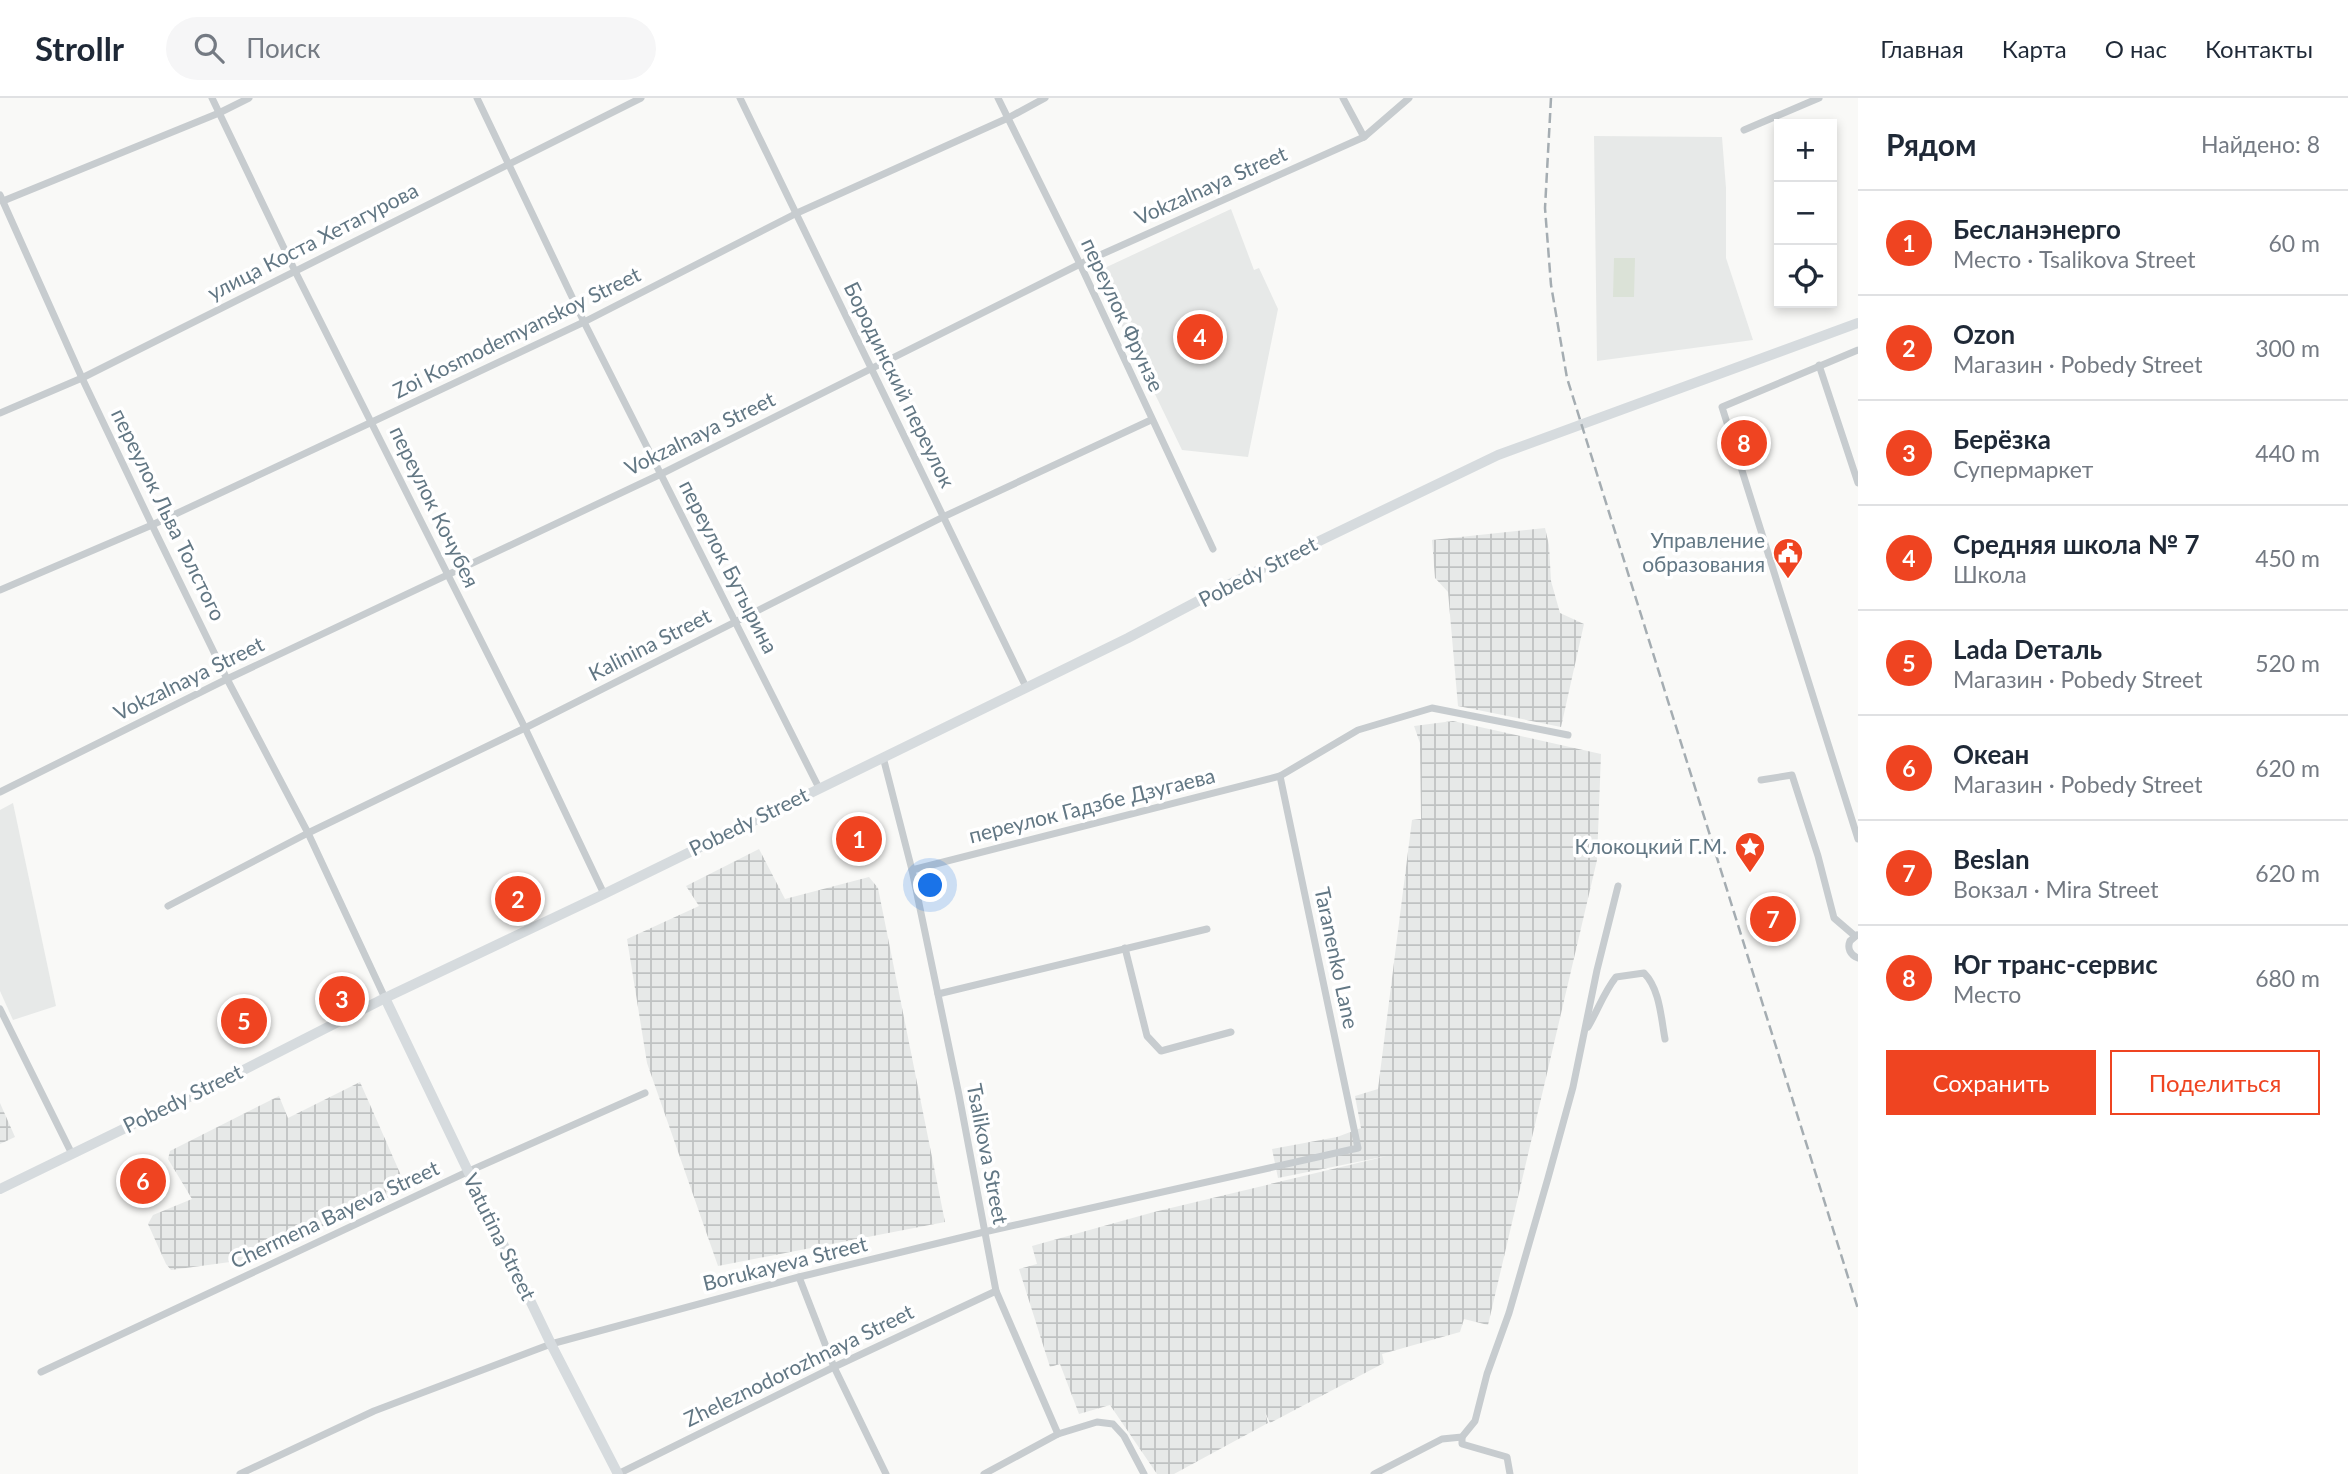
<!DOCTYPE html>
<html lang="ru">
<head>
<meta charset="utf-8">
<style>
  :root { --surface:#fff; --page:#f6f6f7; --text:#1f2937; --muted:#747a83; --line:#e0e1e3; --accent:#ef4421 }
  body { margin:0; font-family:Lato,sans-serif; background:var(--page); color:var(--text) }
  .controls { position:absolute; right:21px; top:21px; display:grid; overflow:hidden; border-radius:0px; box-shadow:0 4px 10px #0003 }
  .controls button { width:63px; height:63px; display:grid; place-items:center; padding:0; border:0; border-bottom:2px solid var(--line); background:var(--surface); color:var(--text); font:35px sans-serif }
  .you { position:absolute; left:931px; top:788px; width:24px; height:24px; margin:-18px; border:5px solid #fff; border-radius:50%; background:#1a73e8; box-shadow:0 0 0 10px #1a73e833 }
  .badge { display:grid; place-items:center; width:46px; height:46px; border-radius:50%; background:var(--accent); color:#fff; font-size:23px; font-weight:700 }
  .pin { position:absolute; translate:-50% -50%; border:4px solid #fff; box-shadow:0 2px 7px #0006 }
  .list { margin:0; padding:0; list-style:none }
  h2 { display:flex; justify-content:space-between; align-items:center; height:91px; margin:0; padding:0 28px; font-size:30px }
  h2 small { font-size:23px; font-weight:400; color:var(--muted) }
  .list li { display:grid; grid-template-columns:46px 1fr auto; gap:21px; align-items:center; box-sizing:border-box; height:105px; padding:0 28px; border-top:2px solid var(--line) }
  .list b { display:block; font-size:26px; white-space:nowrap }
  .list p { margin:0; font-size:23px; white-space:nowrap; color:var(--muted) }
  .list em { font-size:23px; font-style:normal; color:var(--muted) }
  .actions { display:flex; gap:14px; padding:21px 28px }
  .actions a { flex:1; padding:16px 0; border:2px solid var(--accent); border-radius:0px; text-align:center; font-size:24px; color:var(--accent) }
  .actions .main { background:var(--accent); color:#fff }
  .icon { flex:none; width:38px; height:38px; fill:none; stroke:currentColor; stroke-width:2; stroke-linecap:round; stroke-linejoin:round }
  .map { position:relative; flex:none; width:1858px; height:1376px; overflow:hidden }
  header { display:flex; align-items:center; gap:42px; box-sizing:border-box; height:98px; padding:0 35px; background:var(--surface); border-bottom:2px solid var(--line) }
  header strong { font-size:33px }
  nav { display:flex; gap:38px; margin-inline-start:auto; font-size:24px }
  .search { width:490px; height:63px; background:var(--page); display:flex; align-items:center; gap:18px; box-sizing:border-box; padding:0 24px; border-radius:38px; color:var(--muted); font-size:26px }
  main { display:flex }
  aside { flex:1; background:var(--surface) }
  .map>svg:first-child { display:block }
</style>
</head>
<body>
<header>
<strong>Strollr</strong>
<div class="search"><svg class="icon" aria-label="search" viewBox="0 0 24 24"><circle cx="10" cy="10" r="6"/><path d="M15 15l6 6"/></svg>Поиск</div>
<nav><a>Главная</a><a>Карта</a><a>О нас</a><a>Контакты</a></nav>
</header>
<main>
<div class="map">
<svg width="1858" height="1376" viewBox="0 0 1858 1376">
  <defs>
    <pattern id="industrial-grid" width="8" height="8" patternUnits="userSpaceOnUse" patternTransform="scale(1.75)"><rect width="8" height="8" fill="#e7e9e8"/><path d="M0 4h8M4 0v8" fill="none" stroke="#bfc2c2"/></pattern>
  </defs>
  <rect width="100%" height="100%" fill="#f9f9f7"/>
  <g fill="#e7e9e8">
    <polygon points="1594,38 1722,39 1726,90 1726,160 1753,242 1597,263"/>
    <polygon points="1231,111 1254,172 1259,170 1278,211 1248,359 1182,352 1096,174"/>
    <polygon points="13,705 56,908 13,922 0,893 0,712"/>
  </g>
  <g fill="url(#industrial-grid)">
    <polygon points="1545,430 1549,447 1551,483 1560,515 1584,526 1561,629 1458,608 1448,494 1435,480 1432,442"/>
    <polygon points="1453,623 1601,656 1597,762 1488,1227 1464,1221 1460,1234 1382,1256 1384,1265 1270,1325 1265,1314 1268,1325 1174,1376 1157,1376 1110,1307 1079,1316 1060,1266 1050,1269 1019,1171 1037,1166 1032,1148 1154,1114 1387,1058 1278,1080 1272,1051 1337,1039 1361,1030 1355,998 1378,991 1412,722 1421,721 1420,645 1414,628"/>
    <polygon points="759,751 785,801 869,779 878,790 945,1124 718,1168 647,965 627,841 699,808 686,788"/>
    <polygon points="360,984 407,1091 283,1146 267,1159 171,1172 166,1166 148,1126 153,1117 192,1101 168,1061 170,1053 279,998 288,1020"/>
    <polygon points="0,1005 15,1039 0,1046"/>
  </g>
  <polygon fill="#dbe2d7" points="1614,160 1635,160 1634,199 1613,199"/>
  <g fill="none" stroke-linecap="round" stroke-linejoin="round">
    <g stroke="#c7cccf" stroke-width="7">
      <polyline points="212,0 295,173 525,630 604,796"/>
      <polyline points="477,0 584,224 819,690"/>
      <polyline points="740,0 1026,589"/>
      <polyline points="998,0 1080,166 1213,451"/>
      <polyline points="1343,0 1364,39"/>
      <polyline points="1744,32 1819,0"/>
      <polyline points="0,97 82,280 152,427 227,581 308,735 385,900"/>
      <polyline points="3,103 219,15 249,0"/>
      <polyline points="1858,252 1722,309 1858,741"/>
      <polyline points="1819,267 1858,385"/>
      <polyline points="0,315 82,280 641,0"/>
      <polyline points="0,492 152,427 372,324 584,224 797,115 1008,20 1045,0"/>
      <polyline points="883,659 912,772 959,997 996,1193 1058,1336 1097,1324 1113,1326 1124,1338 1144,1376"/>
      <polyline points="1761,682 1792,677 1818,758 1834,820 1855,838"/>
      <polyline points="0,694 227,581 661,376 1080,166 1364,39 1409,0"/>
      <polyline points="912,772 1280,678 1358,632 1432,610 1568,637"/>
      <polyline points="168,808 308,735 525,630 943,419 1151,322"/>
      <path d="M1857,837L1850,843C1847,850 1850,857 1858,860"/>
      <polyline points="1125,850 1147,938 1161,953 1231,934"/>
      <polyline points="938,896 1207,831"/>
      <polyline points="0,911 72,1056"/>
      <path d="M1588,929C1598,912 1604,894 1616,879L1644,875C1660,891 1661,920 1665,941"/>
      <polyline points="799,1179 834,1269 886,1376"/>
      <polyline points="41,1274 467,1074 645,995"/>
      <polyline points="1462,1339 1462,1346 1507,1359 1510,1376"/>
      <polyline points="240,1376 374,1313 551,1246 799,1179 984,1134 1358,1050 1280,678"/>
      <polyline points="618,1376 834,1269 996,1193"/>
      <polyline points="984,1376 1058,1336"/>
      <polyline points="1374,1376 1442,1341 1462,1339 1475,1323 1487,1276 1509,1215 1548,1080 1573,989 1597,872 1618,788"/>
    </g>
    <g stroke="#d6dbde" stroke-width="10">
      <polyline points="385,900 551,1246 618,1376"/>
      <polyline points="0,1091 220,984 385,900 604,796 1128,540 1234,484 1498,357 1858,225"/>
    </g>
    <polyline stroke="#a5adb2" stroke-width="2.5" stroke-dasharray="10 5" stroke-linecap="butt" points="1551,0 1545,110 1551,187 1567,280 1858,1211"/>
  </g>
  <defs>
    <g id="civic-pin" transform="scale(1.575)"><path d="M0 17L-7.5 6A9.5 9.5 0 1 1 7.5 6Z" fill="#ef4421" stroke="#fff"/><path d="M-.6-6.5H3V-4.5H.6V-3L4-1V1h2V6H-6V1h2V-1L-.6-3ZM-1.2 2.5V6h2.4V2.5Z" fill="#fff"/></g>
    <g id="sight-pin" transform="scale(1.575)"><path d="M0 17L-7.5 6A9.5 9.5 0 1 1 7.5 6Z" fill="#ef4421" stroke="#fff"/><path d="M0-6L1.8-2.2L6-1.7L2.9 1.2L3.7 5.4L0 3.3L-3.7 5.4L-2.9 1.2L-6-1.7L-1.8-2.2Z" fill="#fff"/></g>
  </defs>
  <g fill-rule="evenodd">
    <use href="#civic-pin" x="1788" y="455"/>
    <use href="#sight-pin" x="1750" y="749"/>
  </g>
  <g text-anchor="middle" stroke-width="7" stroke-linejoin="round" paint-order="stroke">
    <g font-size="21" fill="#627784" stroke="#fff">
      <text transform="translate(1211 88) rotate(-24)" y="7">Vokzalnaya Street</text>
      <text transform="translate(313 144) rotate(-27)" y="7">улица Коста Хетагурова</text>
      <text transform="translate(1122 217) rotate(65)" y="7">переулок Фрунзе</text>
      <text transform="translate(517 235) rotate(-26)" y="7">Zoi Kosmodemyanskoy Street</text>
      <text transform="translate(899 287) rotate(64)" y="7">Бородинский переулок</text>
      <text transform="translate(700 336) rotate(-26)" y="7">Vokzalnaya Street</text>
      <text transform="translate(434 409) rotate(64)" y="7">переулок Кочубея</text>
      <text transform="translate(168 417) rotate(64)" y="7">переулок Льва Толстого</text>
      <text transform="translate(728 469) rotate(63)" y="7">переулок Бутырина</text>
      <text transform="translate(1258 474) rotate(-27)" y="7">Pobedy Street</text>
      <text transform="translate(650 547) rotate(-27)" y="7">Kalinina Street</text>
      <text transform="translate(189 581) rotate(-26)" y="7">Vokzalnaya Street</text>
      <text transform="translate(1092 708) rotate(-14)" y="7">переулок Гадзбе Дзугаева</text>
      <text transform="translate(749 724) rotate(-26)" y="7">Pobedy Street</text>
      <text transform="translate(1336 860) rotate(78)" y="7">Taranenko Lane</text>
      <text transform="translate(183 1001) rotate(-26)" y="7">Pobedy Street</text>
      <text transform="translate(987 1056) rotate(79)" y="7">Tsalikova Street</text>
      <text transform="translate(335 1117) rotate(-25)" y="7">Chermena Bayeva Street</text>
      <text transform="translate(499 1139) rotate(64)" y="7">Vatutina Street</text>
      <text transform="translate(785 1166) rotate(-14)" y="7">Borukayeva Street</text>
      <text transform="translate(799 1268) rotate(-26)" y="7">Zheleznodorozhnaya Street</text>
    </g>
    <g font-size="21" fill="#627784" stroke="#fff" text-anchor="end">
      <text x="1765" y="450">Управление<tspan x="1765" dy="24">образования</tspan></text>
      <text x="1727" y="756">Клокоцкий Г.М.</text>
    </g>
  </g>
</svg>
<div class="controls">
<button>+</button>
<button>−</button>
<button><svg class="icon" aria-label="locate" viewBox="0 0 24 24"><circle cx="12" cy="12" r="6"/><path d="M12 2v4M12 18v4M2 12h4M18 12h4"/></svg></button>
</div>
<div class="you"></div>
<div class="pin badge" style="left:859px;top:741px">1</div>
<div class="pin badge" style="left:518px;top:801px">2</div>
<div class="pin badge" style="left:342px;top:901px">3</div>
<div class="pin badge" style="left:1200px;top:239px">4</div>
<div class="pin badge" style="left:244px;top:923px">5</div>
<div class="pin badge" style="left:143px;top:1083px">6</div>
<div class="pin badge" style="left:1773px;top:821px">7</div>
<div class="pin badge" style="left:1744px;top:345px">8</div>
</div>
<aside>
<h2>Рядом<small>Найдено: 8</small></h2>
<ul class="list">
<li><span class="badge">1</span><div><b>Бесланэнерго</b><p>Место · Tsalikova Street</p></div><em>60 m</em></li>
<li><span class="badge">2</span><div><b>Ozon</b><p>Магазин · Pobedy Street</p></div><em>300 m</em></li>
<li><span class="badge">3</span><div><b>Берёзка</b><p>Супермаркет</p></div><em>440 m</em></li>
<li><span class="badge">4</span><div><b>Средняя школа № 7</b><p>Школа</p></div><em>450 m</em></li>
<li><span class="badge">5</span><div><b>Lada Dеталь</b><p>Магазин · Pobedy Street</p></div><em>520 m</em></li>
<li><span class="badge">6</span><div><b>Океан</b><p>Магазин · Pobedy Street</p></div><em>620 m</em></li>
<li><span class="badge">7</span><div><b>Beslan</b><p>Вокзал · Mira Street</p></div><em>620 m</em></li>
<li><span class="badge">8</span><div><b>Юг транс-сервис</b><p>Место</p></div><em>680 m</em></li>
</ul>
<div class="actions"><a class="main">Сохранить</a><a>Поделиться</a></div>
</aside>
</main>
</body>
</html>
